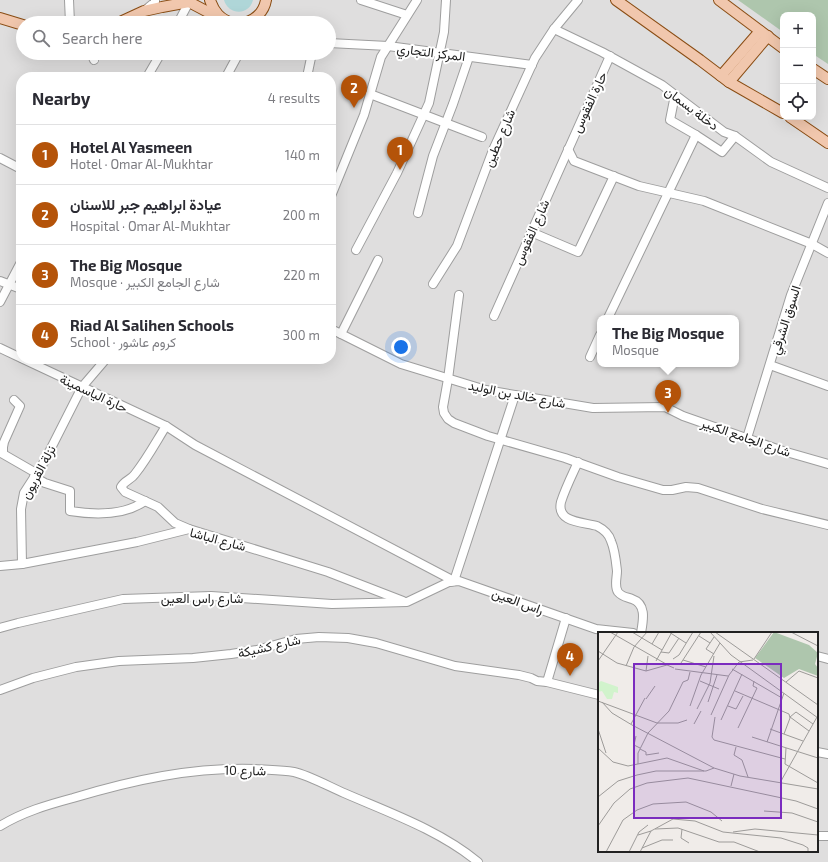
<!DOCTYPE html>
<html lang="en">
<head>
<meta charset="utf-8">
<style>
  :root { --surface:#fff; --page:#f2f2f3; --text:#2b2b33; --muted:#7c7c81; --line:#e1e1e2; --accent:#b45309 }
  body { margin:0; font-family:"Exo 2",Vazirmatn,sans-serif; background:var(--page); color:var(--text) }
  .controls { position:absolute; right:12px; top:12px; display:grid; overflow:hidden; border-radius:8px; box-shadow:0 4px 16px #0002 }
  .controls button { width:36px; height:36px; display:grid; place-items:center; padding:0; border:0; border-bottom:1px solid var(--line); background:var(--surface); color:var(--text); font:20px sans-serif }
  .you { position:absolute; left:401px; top:347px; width:14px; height:14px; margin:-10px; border:3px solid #fff; border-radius:50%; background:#1a73e8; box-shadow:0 0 0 6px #1a73e833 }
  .badge { display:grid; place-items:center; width:26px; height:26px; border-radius:50%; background:var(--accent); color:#fff; font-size:13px; font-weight:700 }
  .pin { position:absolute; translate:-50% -33px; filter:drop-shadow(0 1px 2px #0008) }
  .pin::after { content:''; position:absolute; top:21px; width:14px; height:12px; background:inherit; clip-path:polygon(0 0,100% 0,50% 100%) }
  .popup { position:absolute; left:597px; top:315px; width:142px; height:52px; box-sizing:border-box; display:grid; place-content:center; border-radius:8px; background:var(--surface); filter:drop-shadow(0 1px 3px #0005); font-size:13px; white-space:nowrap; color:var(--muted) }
  .popup b { font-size:15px; color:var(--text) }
  .popup::after { content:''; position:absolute; left:50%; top:100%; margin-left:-8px; border:8px solid transparent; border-top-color:var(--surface) }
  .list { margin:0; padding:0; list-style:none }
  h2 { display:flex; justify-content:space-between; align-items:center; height:52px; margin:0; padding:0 16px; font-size:17px }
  h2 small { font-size:13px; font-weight:400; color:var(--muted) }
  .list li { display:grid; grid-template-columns:26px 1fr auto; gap:12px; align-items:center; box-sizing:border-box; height:60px; padding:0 16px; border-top:1px solid var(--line) }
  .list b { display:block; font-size:15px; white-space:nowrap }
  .list p { margin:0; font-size:13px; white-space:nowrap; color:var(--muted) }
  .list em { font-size:13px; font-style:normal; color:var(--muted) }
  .icon { flex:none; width:22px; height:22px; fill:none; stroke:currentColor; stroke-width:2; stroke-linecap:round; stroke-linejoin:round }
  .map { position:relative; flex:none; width:828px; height:862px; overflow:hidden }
  .search { position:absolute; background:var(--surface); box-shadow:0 4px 16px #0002; left:16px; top:16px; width:320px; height:44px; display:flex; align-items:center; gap:10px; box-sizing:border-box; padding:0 14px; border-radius:22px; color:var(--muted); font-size:15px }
  .panel { position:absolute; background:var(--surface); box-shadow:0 4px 16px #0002; left:16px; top:72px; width:320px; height:292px; border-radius:16px }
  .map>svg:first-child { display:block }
</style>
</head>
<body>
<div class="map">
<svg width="828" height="862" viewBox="0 0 828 862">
  <rect width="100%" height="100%" fill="#f0ece9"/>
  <path fill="#dfdede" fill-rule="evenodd" d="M0,0H828V862H0ZM783,15H813V117H783ZM23,23H329V53H23ZM21,77H331V359H21ZM600,318H736V364H600ZM599,633H817V851H599Z"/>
  <polygon fill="#aec6ad" points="738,0 828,0 828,64 813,54 813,15 783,15 783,32"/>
  <path fill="#afd6d8" d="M224,0H253C249,16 228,15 224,0Z"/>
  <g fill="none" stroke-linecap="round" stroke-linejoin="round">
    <g stroke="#9e9e9e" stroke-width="10">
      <g id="minor">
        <polyline points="69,0 70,23"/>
        <polyline points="361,0 407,15"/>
        <polyline points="144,11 155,2 155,0"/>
        <polyline points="178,23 189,2 185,1"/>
        <polyline points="554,29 602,52 662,85 724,132 735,136 771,162 828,188"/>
        <polyline points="329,43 388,46 532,65"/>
        <polyline points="91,53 94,60"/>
        <polyline points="147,77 161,53"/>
        <polyline points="226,77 239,53"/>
        <polyline points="307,77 312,53"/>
        <polyline points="370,94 482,137"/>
        <polyline points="696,135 722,152 735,136"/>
        <polyline points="568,149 574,161 639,186 704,201 812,244 828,253"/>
        <polyline points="0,158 21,169"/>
        <polyline points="331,196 364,115 381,57 417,0"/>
        <polyline points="418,213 433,156 453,104 469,57"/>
        <polyline points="531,232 578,252 614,176"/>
        <polyline points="356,250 397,173 429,103 444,32 446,0"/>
        <polyline points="0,281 21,289"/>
        <polyline points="433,284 457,246 493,150 535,58 554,29 578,0"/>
        <polyline points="459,295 448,379 443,407 444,413 448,419 454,423 488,436 565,458 618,477 663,490 672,490 686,487 698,488 762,509 828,525"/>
        <polyline points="0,302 21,262"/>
        <polyline points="494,316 610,56"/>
        <polyline points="608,318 696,135 670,120 675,95"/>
        <polyline points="331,329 401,364 486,390 593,408 665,407 683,416 783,451 828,464"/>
        <polyline points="341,334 378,260"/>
        <polyline points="0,348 21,358"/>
        <polyline points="590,357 600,335"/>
        <polyline points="23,359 166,426 195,445 454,581"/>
        <polyline points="770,365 828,386"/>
        <polyline points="14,400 20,406 4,442 3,447 3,454 36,473"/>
        <path d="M166,426C156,442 147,459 135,474C131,480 125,480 121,487L125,492L158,507L175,523L189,529"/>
        <polyline points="747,438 791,295 828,203"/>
        <path d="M578,462C572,475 565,489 561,502C556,523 584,522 597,526C603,529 609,534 611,541C615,550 616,562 617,571C617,578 614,586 618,592C622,597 627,597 632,599C647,604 643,621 641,633"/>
        <path d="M34,477L45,483L70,491V511C95,515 124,516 145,501"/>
        <polyline points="22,564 21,509 24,493 44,462 82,387 106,359"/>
        <polyline points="0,566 22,564 137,542 189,529 328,572 403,601"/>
        <polyline points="450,582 454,581 515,395"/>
        <polyline points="0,628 18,623 123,599 211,596 332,604 407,602 449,582 459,581 596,629 633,633"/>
        <polyline points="817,656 828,659"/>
        <polyline points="547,682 566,618"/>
        <polyline points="0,690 33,678 76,667 119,661 193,658 231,654 257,650 296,639 319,637 348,638 376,643 455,666 519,675 531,678 537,681 547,682 599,695"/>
        <polyline points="817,752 828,754"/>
        <path d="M0,826C23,812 47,805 73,798C133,780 192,767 255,769C267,770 281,770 294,772C308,775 330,787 344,793C390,813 439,830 478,862"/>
        <polyline points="817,836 828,836"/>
      </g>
    </g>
    <g stroke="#8a4d14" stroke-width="12">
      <g id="major">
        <path d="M210,0C214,12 220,19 232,23"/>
        <polyline points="616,0 700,60 729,82 783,113"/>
        <polyline points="719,0 783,48"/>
        <polyline points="0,18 23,25"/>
        <polyline points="118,23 144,11 162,7 189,2 225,21"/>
        <path d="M244,23C255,20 264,12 266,0"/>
        <polyline points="813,69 828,79"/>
        <polyline points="721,76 760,31"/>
        <polyline points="729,82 768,36"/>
        <polyline points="790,117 828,143"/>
      </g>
    </g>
    <use href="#minor" stroke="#fff" stroke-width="8"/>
    <use href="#major" stroke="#f1c7ad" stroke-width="10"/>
  </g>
  <g text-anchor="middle" stroke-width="4" stroke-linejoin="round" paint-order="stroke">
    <g font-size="13" fill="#212121" stroke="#fff">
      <text transform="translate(431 52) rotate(7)" y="5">المركز التجاري</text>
      <text transform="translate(589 102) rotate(-65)" y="5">حارة الفقوس</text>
      <text transform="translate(692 108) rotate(37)" y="5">دخلة بسمان</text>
      <text transform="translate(499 138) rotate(-67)" y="5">شارع حطين</text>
      <text transform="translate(531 232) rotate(-66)" y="5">شارع الفقوس</text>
      <text transform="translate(785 320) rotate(-72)" y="5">السوق الشرقي</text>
      <text transform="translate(94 393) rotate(25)" y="5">حارة الياسمينة</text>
      <text transform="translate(517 394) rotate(11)" y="5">شارع خالد بن الوليد</text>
      <text transform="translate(746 437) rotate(19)" y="5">شارع الجامع الكبير</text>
      <text transform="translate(38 472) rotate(-62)" y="5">نزلة القريون</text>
      <text transform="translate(218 539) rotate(15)" y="5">شارع الباشا</text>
      <text x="202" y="603">شارع راس العين</text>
      <text transform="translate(518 601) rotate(20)" y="5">راس العين</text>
      <text transform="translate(269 646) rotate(-13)" y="5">شارع كشيكة</text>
      <text transform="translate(245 770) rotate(1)" y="5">شارع 10</text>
    </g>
  </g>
  <g transform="translate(598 632)">
    <rect width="220" height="220" fill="#f0ece9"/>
    <path d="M176,0L211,13L220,21L217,32L220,36V44L201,37L186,46L157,26Z" fill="#aec6ad"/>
    <path d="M3,49L20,55V61L16,60L14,67H9L4,59L0,60V51Z" fill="#d1f3cc"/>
    <path fill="none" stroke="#9d9b99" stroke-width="1" d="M12,0L68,32M34,0L64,18M71,0L88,11M112,0L133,23L220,86M117,0L220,73M193,0L220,14M101,4L112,11M54,12L61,0M0,19L19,31L48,39L69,33L76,36M63,20L71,21L81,6M116,22L108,17L116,5M75,27L81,23L95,0M156,27L174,0M85,28L108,35M0,29L20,0M58,29L74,0M141,30L155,28M83,31L103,0M28,34L36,15L49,0M77,37L130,44M134,37L184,66M48,39L50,24M102,49L121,57M188,50L201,39L220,46M137,59L191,82L192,86L186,102M48,67L57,54M0,69L59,91H80L89,88M4,70L14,81L34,93L116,136M110,70L119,43M92,74L103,43L122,11M130,74L138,77L145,64M99,77L112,51L116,24M113,83L131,43L141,30M117,85L114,105L116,108L187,127M123,88L144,42M33,92L47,66M96,92L103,79M140,96L159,56L155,54L156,49M0,97L8,121M172,97L205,109M211,99L192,85L198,80L215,92M38,104L36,113L42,116M154,105L220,126M169,110L186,61M138,115L136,123L144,128L150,145M0,116L15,130L30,134L69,126L106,139M188,116L187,132L220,151M42,117L48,120V123L61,121M40,132V121L50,101L71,79L85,50L90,48L92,40M183,149L219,85M133,154L136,142M0,165L20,149L39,143L58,139H108L116,136L142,144L220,157M166,179L194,181L220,190M0,194L16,171L32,157L49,151L90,146L198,169L220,177M57,197L80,196L121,210H136L162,220M84,197L83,206L91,211M135,200L157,197L220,203M40,203L53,199M44,216L64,208H75M8,220L25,188L39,178L55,172L88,170L113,180L124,189M31,220L41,200L50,193M42,220L53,199L75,187L97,189L125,200L183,206L205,213L210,216V220"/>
    <path fill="#7b2cbf" fill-opacity="0.15" stroke="#7b2cbf" stroke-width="2" d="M36,32H183V186H36Z"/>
    <rect width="220" height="220" fill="none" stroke="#212121" stroke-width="2"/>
  </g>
</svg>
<div class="controls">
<button>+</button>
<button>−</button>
<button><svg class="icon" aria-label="locate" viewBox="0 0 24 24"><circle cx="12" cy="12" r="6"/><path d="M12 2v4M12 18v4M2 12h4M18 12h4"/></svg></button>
</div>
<div class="you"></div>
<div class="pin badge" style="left:400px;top:170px">1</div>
<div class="pin badge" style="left:354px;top:108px">2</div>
<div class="pin badge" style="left:668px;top:413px">3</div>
<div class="popup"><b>The Big Mosque</b>Mosque</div>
<div class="pin badge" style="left:570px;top:676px">4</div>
<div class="search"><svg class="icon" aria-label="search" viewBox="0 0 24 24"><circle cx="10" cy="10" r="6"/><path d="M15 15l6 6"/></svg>Search here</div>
<section class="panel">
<h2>Nearby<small>4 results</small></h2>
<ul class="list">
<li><span class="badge">1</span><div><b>Hotel Al Yasmeen</b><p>Hotel · Omar Al-Mukhtar</p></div><em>140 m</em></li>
<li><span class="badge">2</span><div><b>عيادة ابراهيم جبر للاسنان</b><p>Hospital · Omar Al-Mukhtar</p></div><em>200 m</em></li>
<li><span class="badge">3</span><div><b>The Big Mosque</b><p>Mosque · شارع الجامع الكبير</p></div><em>220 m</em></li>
<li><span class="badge">4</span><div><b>Riad Al Salihen Schools</b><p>School · كروم عاشور</p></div><em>300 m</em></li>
</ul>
</section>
</div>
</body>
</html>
